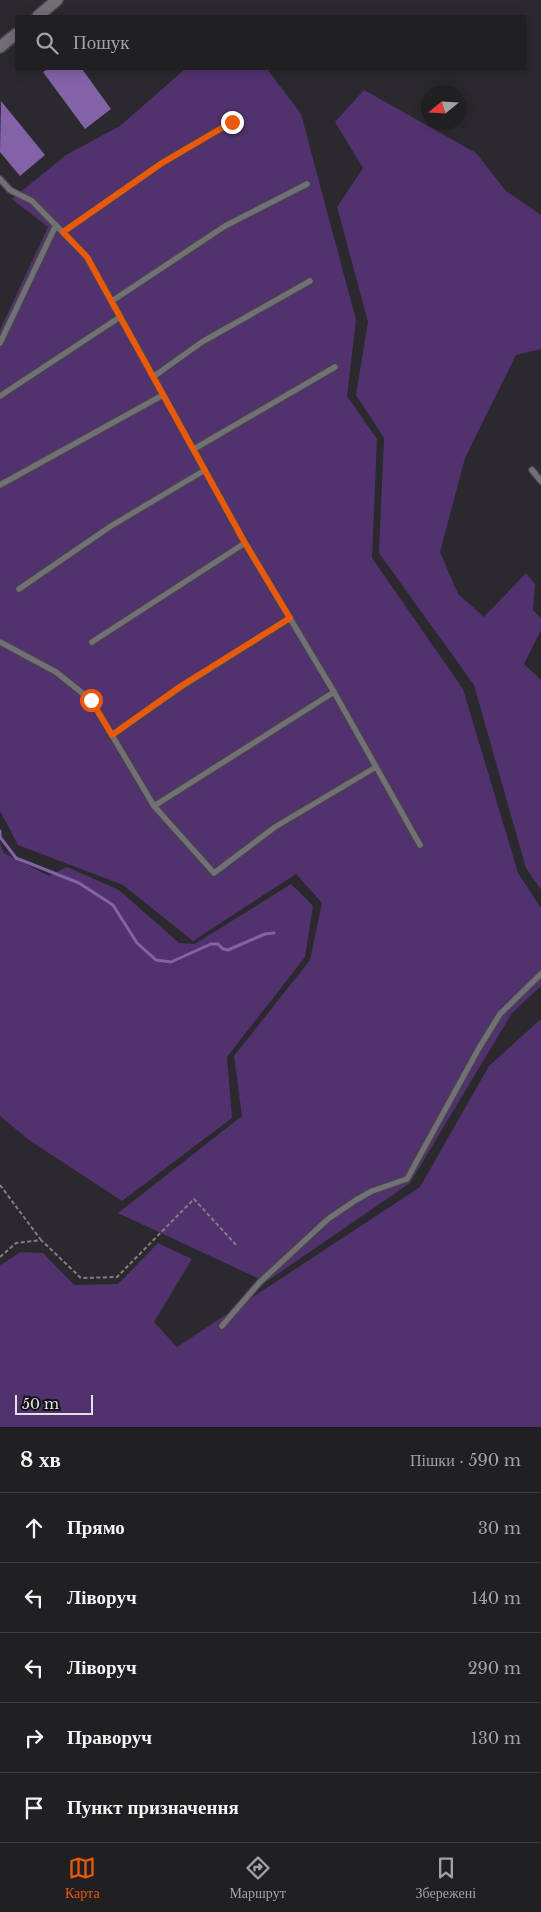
<!DOCTYPE html>
<html lang="uk">
<head>
<meta charset="utf-8">
<style>
  :root { --surface:#201f22; --page:#2d2c2f; --text:#f1f3f6; --muted:#a2a2a5; --line:#3d3d40; --accent:#ea580c }
  body { margin:0; font-family:"Libre Baskerville",serif; background:var(--page); color:var(--text) }
  .compass { position:absolute; left:421px; top:85px; width:45px; height:45px; border-radius:50%; background:var(--surface); box-shadow:0 2px 12px #0003; rotate:252deg }
  .scale { position:absolute; left:15px; bottom:12px; width:78px; box-sizing:border-box; padding-left:5px; border:2px solid #e2e1e4; border-top:0; font-size:14px; line-height:18px; white-space:nowrap; color:#e2e1e4; -webkit-text-stroke:4px #131214; paint-order:stroke }
  .stop { position:absolute; width:15px; height:15px; margin:-11px; border:4px solid #ea580c; border-radius:50%; background:#fff }
  .stop.end { background:#ea580c; border-color:#fff; box-shadow:0 1px 5px #0008 }
  .list { margin:0; padding:0; list-style:none }
  h2 { display:flex; justify-content:space-between; align-items:center; height:65px; margin:0; padding:0 20px; font-size:21px }
  h2 small { font-size:16px; font-weight:400; color:var(--muted) }
  .list li { display:grid; grid-template-columns:32px 1fr auto; gap:15px; align-items:center; box-sizing:border-box; height:70px; padding:0 20px; border-top:1px solid var(--line) }
  .list b { display:block; font-size:19px; white-space:nowrap }
  .list em { font-size:16px; font-style:normal; color:var(--muted) }
  .icon { flex:none; width:28px; height:28px; fill:none; stroke:currentColor; stroke-width:2; stroke-linecap:round; stroke-linejoin:round }
  .map { position:relative; flex:none; width:541px; height:1427px; overflow:hidden }
  .search { position:absolute; background:var(--surface); box-shadow:0 2px 12px #0003; left:15px; right:15px; top:15px; height:55px; display:flex; align-items:center; gap:12px; box-sizing:border-box; padding:0 18px; border-radius:0px; color:var(--muted); font-size:19px }
  .sheet { height:415px; background:var(--surface) }
  nav { display:flex; justify-content:space-around; align-items:center; box-sizing:border-box; height:70px; border-top:1px solid var(--line); background:var(--surface); font-size:14px; color:var(--muted) }
  nav a { display:grid; justify-items:center; gap:2px }
  nav .on { color:var(--accent) }
  .map>svg:first-child { display:block }
</style>
</head>
<body>
<div class="map">
<svg width="541" height="1427" viewBox="0 0 541 1427">
  <rect width="100%" height="100%" fill="#2b292e"/>
  <g fill="#51326e">
    <polygon points="185,69 267,69 301,114 356,320 347,396 377,439 372,558 463,689 518,873 541,908 541,986 512,1013 410,1183 266,1282 118,1213 242,1116 234,1056 310,960 322,903 296,874 193,941 123,885 18,845 0,811 0,330 48,227 12,199 66,155 120,126"/>
    <polygon points="364,90 476,153 506,191 541,215 541,349 516,355 465,458 440,552 458,594 484,617 526,573 535,584 533,610 541,618 541,630 524,664 541,680 541,890 526,868 474,685 379,553 384,438 356,395 368,322 337,207 363,168 335,122"/>
    <polygon points="0,843 4,853 49,876 67,867 119,890 179,943 195,944 291,884 313,906 305,957 227,1057 232,1118 122,1201 29,1140 0,1116"/>
    <polygon points="541,1019 541,1427 0,1427 0,1265 2,1264 21,1252 43,1253 74,1285 118,1284 158,1243 192,1259 154,1322 177,1347 420,1187 489,1066"/>
  </g>
  <g fill="#8462a8">
    <polygon points="48,69 82,69 111,109 85,129 43,72"/>
    <polygon points="1,101 45,155 20,176 0,152"/>
  </g>
  <g fill="none" stroke-linecap="round" stroke-linejoin="round">
    <polyline stroke="#8462a8" stroke-width="3" points="0,831 0,837 16,858 79,883 113,905 137,943 156,960 171,962 211,944 218,944 223,949 228,950 265,934 274,933"/>
    <g stroke="#454447" stroke-width="8">
      <g id="lane">
        <polyline points="0,179 10,190 32,201 87,257 245,543 334,692 420,845"/>
        <polyline points="63,232 162,163 232,122"/>
        <polyline points="112,301 225,226 307,184"/>
        <polyline points="0,343 56,225"/>
        <polyline points="153,377 202,342 310,281"/>
        <polyline points="0,396 120,317"/>
        <polyline points="194,449 335,367"/>
        <polyline points="532,470 541,481"/>
        <polyline points="0,485 163,395"/>
        <polyline points="19,589 111,526 205,470"/>
        <polyline points="0,642 56,672 91,700 154,806 214,873 275,827 376,767"/>
        <polyline points="92,642 245,543"/>
        <polyline points="112,735 181,687 290,618"/>
        <polyline points="154,806 334,692"/>
        <polyline points="222,1326 260,1282 328,1219 356,1200 372,1191 407,1179 479,1048 500,1014 541,974"/>
      </g>
    </g>
    <g stroke="#454447" stroke-width="14">
      <g id="street">
        <polyline points="38,16 57,0"/>
        <polyline points="0,47 16,34"/>
      </g>
    </g>
    <g stroke="#807e82" stroke-width="2" stroke-dasharray="4 2.5" stroke-linecap="butt">
      <polyline points="0,1185 41,1240"/>
      <polyline points="0,1257 16,1243 41,1240 81,1278 117,1277 194,1199 237,1246"/>
    </g>
    <use href="#lane" stroke="#726f76" stroke-width="5.5"/>
    <use href="#street" stroke="#726f76" stroke-width="11"/>
  </g>
  <g fill="none" stroke-linecap="round" stroke-linejoin="round">
    <polyline stroke="#ea580c" stroke-width="6" points="91,700 112,735 181,686 290,618 245,543 87,257 63,232 162,163 232,122"/>
  </g>
</svg>
<svg class="compass" viewBox="-18 -18 36 36"><path d="M0-13l5 13h-10z" fill="#e53935"/><path d="M0 13l5-13h-10z" fill="#a2a2a5"/></svg>
<div class="scale">50 m</div>
<div class="stop" style="left:91px;top:700px"></div>
<div class="stop end" style="left:232px;top:122px"></div>
<div class="search"><svg class="icon" aria-label="search" viewBox="0 0 24 24"><circle cx="10" cy="10" r="6"/><path d="M15 15l6 6"/></svg>Пошук</div>
</div>
<section class="sheet">
<h2>8 хв<small>Пішки · 590 m</small></h2>
<ul class="list">
<li><svg class="icon" aria-label="ahead" viewBox="0 0 24 24"><path d="M12 20V5M6 11l6-6 6 6"/></svg><div><b>Прямо</b></div><em>30 m</em></li>
<li><svg class="icon" aria-label="left" viewBox="0 0 24 24"><path d="M17 20v-9H6M10 6l-5 5 5 5"/></svg><div><b>Ліворуч</b></div><em>140 m</em></li>
<li><svg class="icon" aria-label="left" viewBox="0 0 24 24"><path d="M17 20v-9H6M10 6l-5 5 5 5"/></svg><div><b>Ліворуч</b></div><em>290 m</em></li>
<li><svg class="icon" aria-label="right" viewBox="0 0 24 24"><path d="M7 20v-9h11M14 6l5 5-5 5"/></svg><div><b>Праворуч</b></div><em>130 m</em></li>
<li><svg class="icon" aria-label="arrive" viewBox="0 0 24 24"><path d="M6 21V4h12l-3 4 3 4H6"/></svg><div><b>Пункт призначення</b></div></li>
</ul>
</section>
<nav>
<a class="on"><svg class="icon" aria-label="map" viewBox="0 0 24 24"><path d="M3 6l6-2 6 2 6-2v14l-6 2-6-2-6 2zM9 4v14M15 6v14"/></svg>Карта</a>
<a><svg class="icon" aria-label="directions" viewBox="0 0 24 24"><path d="M12 3l9 9-9 9-9-9zM9 14v-3h6M13 9l2 2-2 2"/></svg>Маршрут</a>
<a><svg class="icon" aria-label="saved" viewBox="0 0 24 24"><path d="M7 4h10v16l-5-4-5 4z"/></svg>Збережені</a>
</nav>
</body>
</html>
